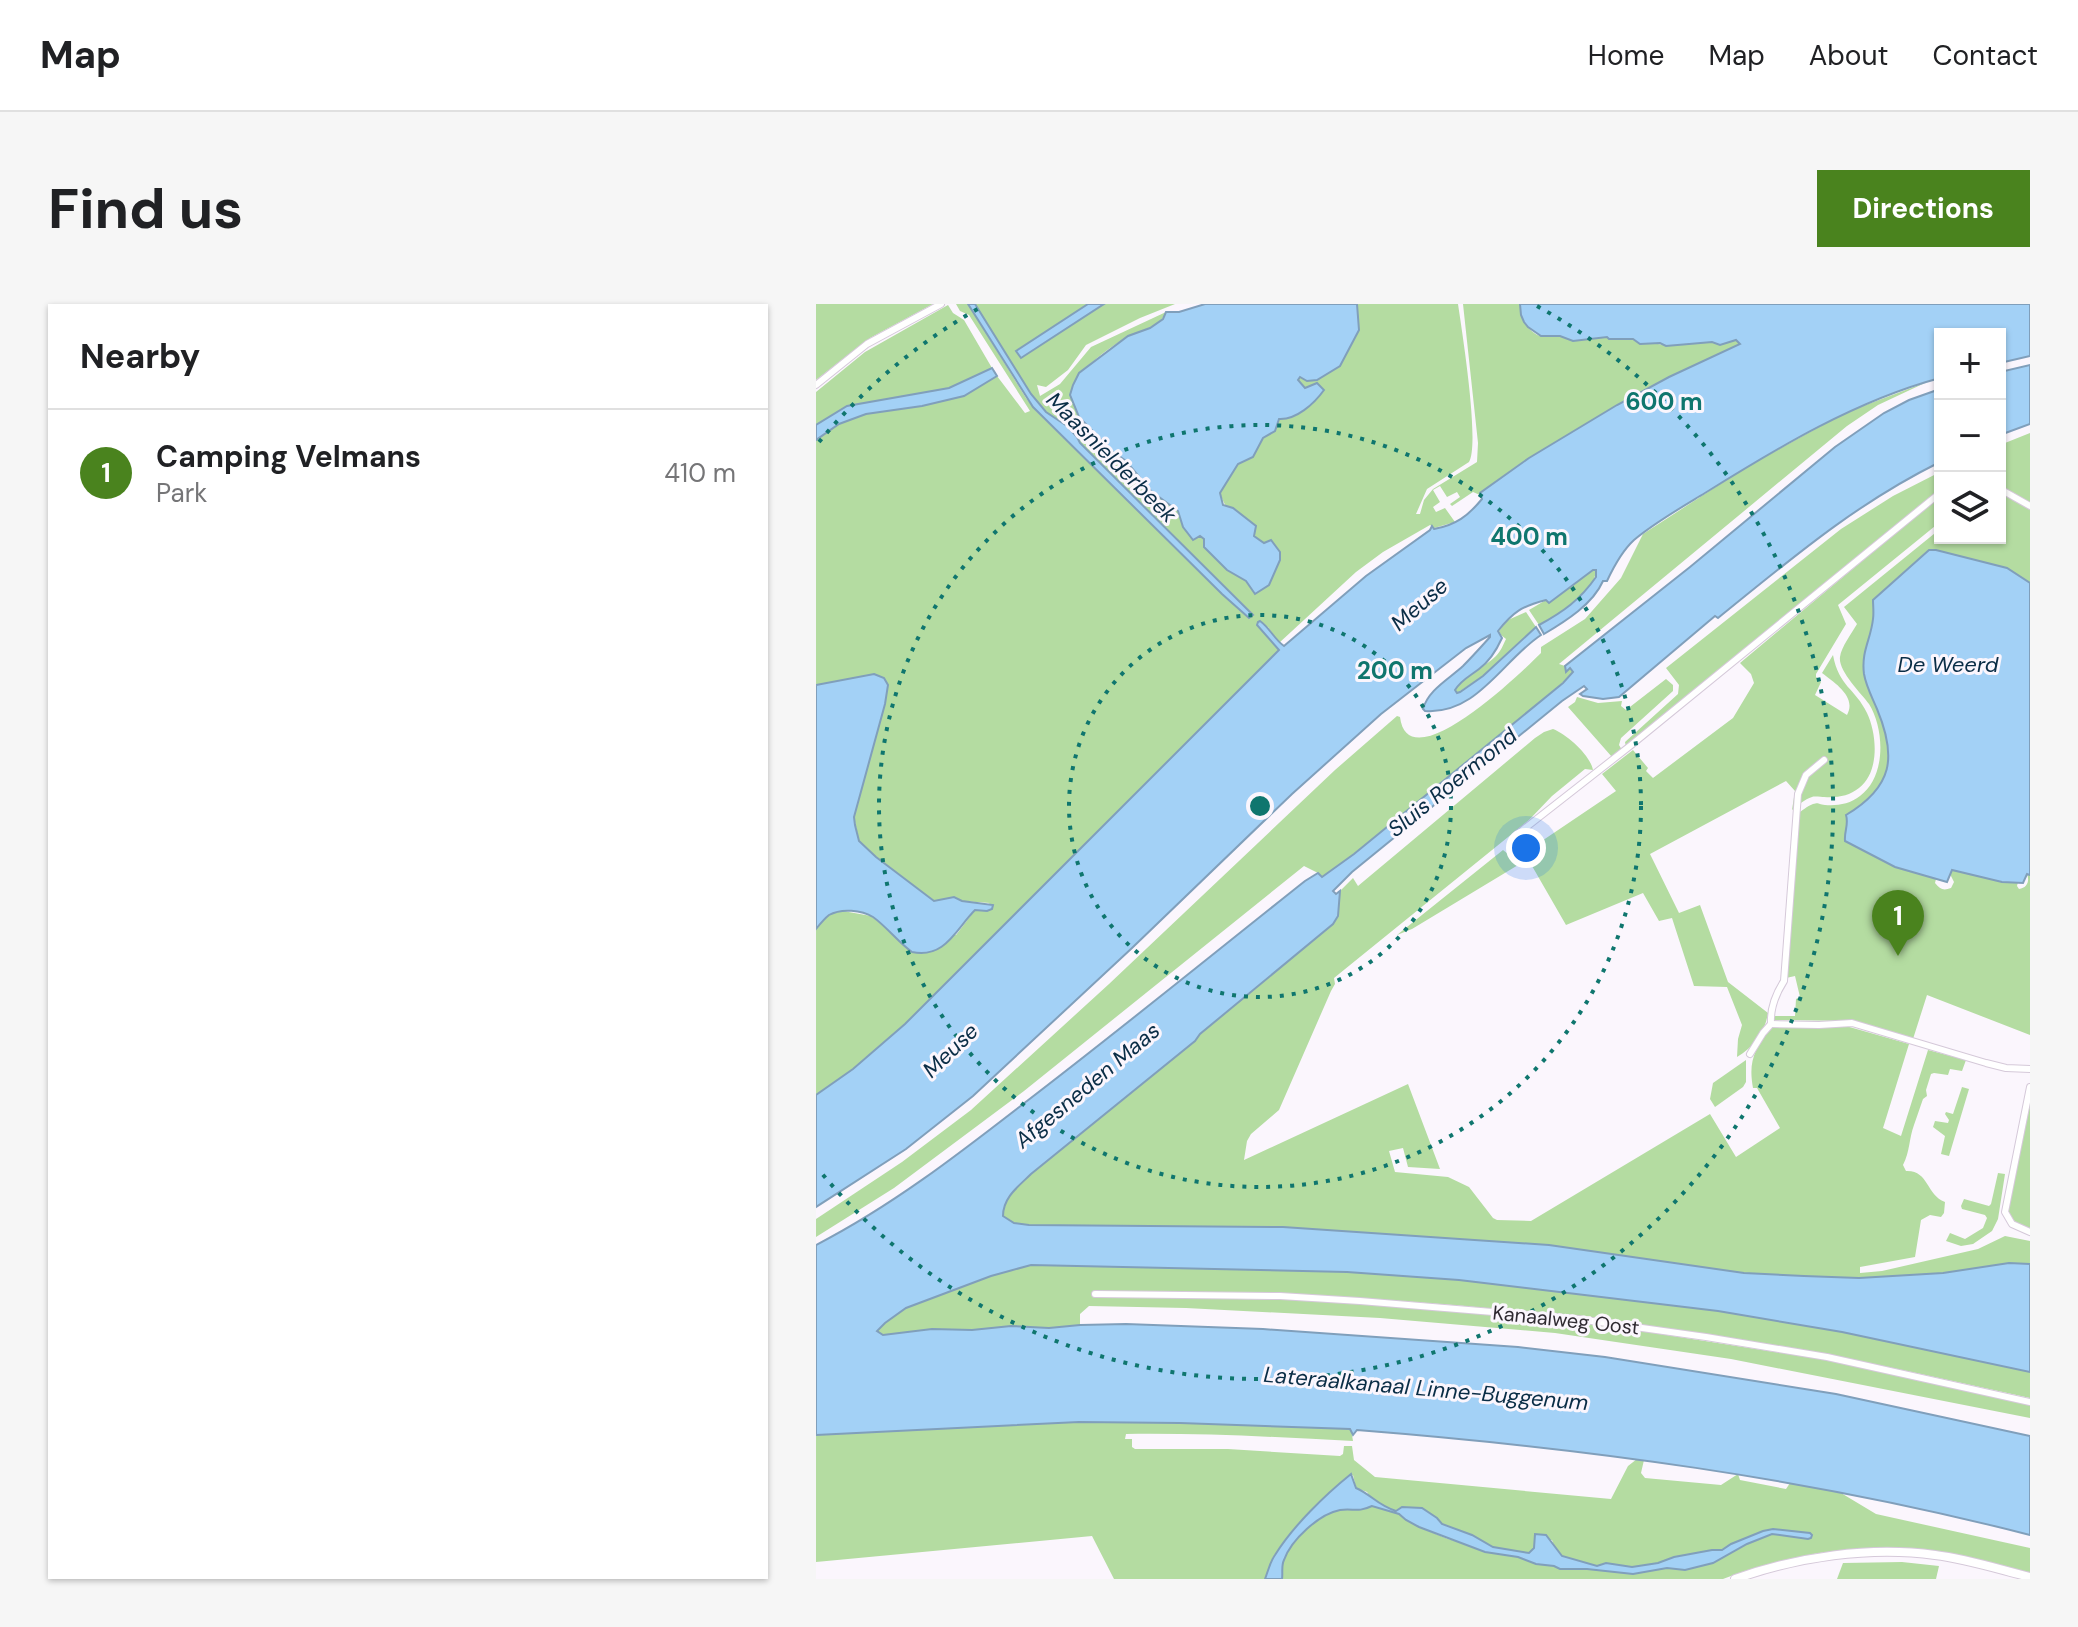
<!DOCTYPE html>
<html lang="en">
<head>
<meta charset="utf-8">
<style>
  :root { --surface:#fff; --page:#f6f6f6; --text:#202124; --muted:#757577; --line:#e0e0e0; --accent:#4a831e }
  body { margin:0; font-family:"DM Sans",sans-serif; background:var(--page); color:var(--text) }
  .controls { position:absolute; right:24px; top:24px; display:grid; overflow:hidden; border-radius:0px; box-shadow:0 2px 6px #0004 }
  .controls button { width:72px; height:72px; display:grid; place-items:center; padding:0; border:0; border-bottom:2px solid var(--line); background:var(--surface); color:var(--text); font:40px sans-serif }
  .you { position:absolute; left:710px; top:544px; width:28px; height:28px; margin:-20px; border:6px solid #fff; border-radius:50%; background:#1a73e8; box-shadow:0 0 0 12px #1a73e833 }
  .badge { display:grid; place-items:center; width:52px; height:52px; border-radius:50%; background:var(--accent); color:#fff; font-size:26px; font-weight:700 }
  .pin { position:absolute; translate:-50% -66px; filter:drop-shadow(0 2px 4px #0008) }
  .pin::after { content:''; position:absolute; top:42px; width:28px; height:24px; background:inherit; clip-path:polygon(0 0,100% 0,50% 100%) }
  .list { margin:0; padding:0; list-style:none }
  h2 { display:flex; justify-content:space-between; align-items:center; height:104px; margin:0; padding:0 32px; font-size:34px }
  h2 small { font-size:26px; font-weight:400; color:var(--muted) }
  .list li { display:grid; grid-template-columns:52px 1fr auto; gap:24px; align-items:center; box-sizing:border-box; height:128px; padding:0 32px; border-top:2px solid var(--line) }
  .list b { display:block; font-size:30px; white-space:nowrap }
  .list p { margin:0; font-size:26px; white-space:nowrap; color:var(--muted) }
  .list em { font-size:26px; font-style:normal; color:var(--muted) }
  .icon { flex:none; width:44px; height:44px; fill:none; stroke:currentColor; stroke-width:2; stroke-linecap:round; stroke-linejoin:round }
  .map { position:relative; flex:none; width:1214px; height:1275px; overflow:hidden; border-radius:0px }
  header { display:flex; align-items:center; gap:48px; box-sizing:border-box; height:112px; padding:0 40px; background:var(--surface); border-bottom:2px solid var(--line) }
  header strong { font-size:38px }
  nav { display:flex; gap:44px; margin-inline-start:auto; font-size:28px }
  .intro { display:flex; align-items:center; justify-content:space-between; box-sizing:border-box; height:192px; padding:0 48px }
  h1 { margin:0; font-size:56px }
  .button { padding:20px 36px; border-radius:0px; background:var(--accent); color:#fff; font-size:28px; font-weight:700 }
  main { display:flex; gap:48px; padding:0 48px }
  aside { flex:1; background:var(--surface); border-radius:0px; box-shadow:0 2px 6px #0004 }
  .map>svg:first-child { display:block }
</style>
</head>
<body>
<header>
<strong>Map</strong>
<nav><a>Home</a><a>Map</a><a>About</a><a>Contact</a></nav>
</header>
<div class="intro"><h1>Find us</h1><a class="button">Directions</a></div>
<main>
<aside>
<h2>Nearby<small></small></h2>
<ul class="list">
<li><span class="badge">1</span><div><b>Camping Velmans</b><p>Park</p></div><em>410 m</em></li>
</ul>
</aside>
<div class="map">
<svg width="1214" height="1275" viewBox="0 0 1214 1275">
  <rect width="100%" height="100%" fill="#fbf6fd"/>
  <g fill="#b4dca1">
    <polygon points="0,0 117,0 54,34 0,76"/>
    <path d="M140,0H152L210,94L220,107L406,290L434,314L437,310L264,139L261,133L251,122L230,108L215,90L159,0H272L200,47L288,0H359L324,14L270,41L252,66L230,83L221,81L224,92L244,80L275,43L350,8C344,23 327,25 314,32C294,42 268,62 257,81L296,147L310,157L335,187L363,207L367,223L377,236L384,232L388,235V243L411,266L430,277L448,239C430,227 410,209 404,189L422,160L437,153L447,134L459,127L463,115L489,84L482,76L484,72L543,26L541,0H642C646,27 664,140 653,158L611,185L600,210H604L608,196L617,185L661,158L662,139L647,0H704C704,13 711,27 724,32C730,34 738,31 744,32C762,35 774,34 791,33L793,35H817C827,43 839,37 850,42L896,38L904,41L920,36L924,40L853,73L801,101L713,154L680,177L664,191L657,188L636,202L634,200L644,193L641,188L631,193L624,182L617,186L624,198L617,203L620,208L629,204L639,218L618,224L614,221L567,248L540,268L463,339L452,323L441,321L464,346L89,720L37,765L0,791V625L10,613L17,609L27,607L55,612L65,620L140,631L159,606L174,599L146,597L138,593L118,597L60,553L43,537L38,513L69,400L58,370L0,381V136L23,120L50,110L105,102L148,92L181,72L209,109L214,107L153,11L144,7Z"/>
    <polygon points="132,1 137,9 148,16 176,64 133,84 31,102 0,121 0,88 49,48"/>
    <path d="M1111,78L1062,101L1031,122L743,360L749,362L750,367L754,364L757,368L738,387L538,550L506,574L502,569L488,562L208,787L78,884L0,933V915L86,858L155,806L293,680L519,466L581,412L584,413C592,479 707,367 725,349V343L769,315L805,274L827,230L929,164L1012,118L1039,105Z"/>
    <polygon points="1214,129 1214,200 1184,181 1184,141"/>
    <polygon points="1124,168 1124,185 810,443 809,438 862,390 863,381 850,364 1025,225 1077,192"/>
    <path d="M1184,188L1214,206V279L1191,264L1120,246L1113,247L1057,296C1057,302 1058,309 1057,315C1055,335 1045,347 1048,370C1050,382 1056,393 1061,405C1081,453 1077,482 1031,511L1032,520L1029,529L1079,563L1120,575L1119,579C1124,585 1127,587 1135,584L1138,578L1134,570L1135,566L1186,578H1202L1201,582L1203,585C1211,584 1214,577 1211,570L1214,571V731L1111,691L1097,735L1037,717L957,716L956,712H979L980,695L984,693L979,672L970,674L981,510C986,507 991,502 997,500C1003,498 1002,500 1009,501C1021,502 1034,500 1044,492C1070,473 1069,426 1053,400C1045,389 1022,367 1024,353C1025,343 1036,329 1041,320L1028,303L1124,225V234H1184Z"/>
    <path d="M1124,192V218L1022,301L1030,320L1000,370V373L1005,378L999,391L1031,411C1041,393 1019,379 1006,369L1017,351C1023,383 1039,384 1051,409C1061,430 1064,468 1043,484C1033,492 1021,494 1008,493C1006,493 998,492 996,493C989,495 981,502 976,506L979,487L970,477L834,550L863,609L884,601L912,678L952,709C949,728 938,743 921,753L922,735L926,721L911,683L878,682L856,614L843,617L827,589L750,621L712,555L596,625L581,631L687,546L696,553L708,549L800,487L786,470L817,446L832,464L830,467L837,474L917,414L938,379L935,370L924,359Z"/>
    <path d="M777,266L780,267C778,290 741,311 723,321L713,306L730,296L733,299Z"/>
    <path d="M710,308L720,323L667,372L641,389L639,386C648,370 667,365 680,352C685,347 687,341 690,335L685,331L683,327L692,316Z"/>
    <polygon points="850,375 857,381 857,387 805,434 803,441 806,446 796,453 752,403 759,398 761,393 782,399 806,397 805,402 810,406"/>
    <path d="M737,425C752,431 774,451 777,466L769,465L736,492L713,516L518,674L519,680L515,687L463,806L435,830L431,837L428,856L592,780L624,865L592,863L587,844L573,847L579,868L632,873L653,883L677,914L681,916L715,917L894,810L920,853L964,824L941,784H937C932,757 939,746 953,724L963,722H1030L1093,740L1067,824L1085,832L1112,746L1150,756L1146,767L1134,765L1132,771L1118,769L1115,770L1110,786L1111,792L1107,795C1104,804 1101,812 1098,821C1093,834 1094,848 1087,861L1090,867C1113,866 1110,891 1129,898L1128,909L1125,913L1114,911L1105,916L1099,953L1044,963V969L1066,967L1162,945L1189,932L1214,937V960L1193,959L1127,969L1043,974L988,972L928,969L733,941L467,923L213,921L198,919L187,912C187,893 203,883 215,870L379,737L384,730L517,620L522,612L524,587L537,574L542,582L719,434L728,428Z"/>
    <polygon points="930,756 930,778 927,783 899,803 894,795 897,779"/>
    <polygon points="1146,783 1153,785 1133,852 1125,850 1129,832 1117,823 1119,817 1132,819 1133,816 1129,810 1130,808 1137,810"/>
    <path d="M1214,801V924C1202,920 1195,918 1192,905Z"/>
    <polygon points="1182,869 1189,870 1182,915 1176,927 1157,940 1145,942 1130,937 1134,929 1149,935 1167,924 1171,914 1169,911 1146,905 1145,902 1148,895 1173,902 1175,900"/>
    <path d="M215,961L531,968L643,976L902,1007L1026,1028L1214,1068V1094C1135,1077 1056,1058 977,1045C788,1013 597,992 405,989C363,988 320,987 278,988L276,992L522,997L774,1019L1024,1058L1214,1099V1114L915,1055L739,1029L564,1014L370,1004L273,1002L264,1010V1021L233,1024L195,1022L156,1026L116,1025L67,1031L61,1027L69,1019L90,1004L175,972Z"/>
    <path d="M263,1118L364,1119L535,1125L537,1137C461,1133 386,1129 310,1130L309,1135H316V1143L319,1145H412L524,1152L527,1150L528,1142H536L538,1156L559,1173L795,1195L812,1162L821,1155L828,1156L825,1169L829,1174L905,1181L922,1170L924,1176L970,1185L974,1179L1025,1189L1060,1210L1214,1244V1269C1178,1260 1142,1250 1106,1246C1044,1238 964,1252 907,1275H466C467,1269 465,1262 468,1256C475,1236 503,1209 524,1206C537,1204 543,1208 556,1202L583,1210L590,1216L603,1223L632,1235L702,1253L720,1260L738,1262L744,1265H771L817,1270L851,1264L869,1266L956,1230L992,1235L995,1234L996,1232L994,1229L947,1227L915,1240L906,1246H896L858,1253L842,1259L816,1263L790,1259L781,1262L746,1252L740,1247L736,1236L720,1238L718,1244L713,1249L677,1243L656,1231L626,1220L621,1214L606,1204L580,1207L575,1206L557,1197L551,1188L540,1184L537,1171L528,1175L472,1234L457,1253L449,1275H298L276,1232L0,1258V1131Z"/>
    <polygon points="1086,1258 1123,1262 1120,1275 1021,1275 1027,1259"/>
  </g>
  <g fill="#a3d1f6" stroke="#809fbb" stroke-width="2">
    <polygon points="152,0 159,0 215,90 230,108 251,122 261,133 264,139 437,311 433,314 406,290 217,103"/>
    <polygon points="272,0 288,0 205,54 200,47"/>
    <path d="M389,0H541L543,26L524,62L501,76L491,77L484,73L482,76L489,84L501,79L508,86C498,100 480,116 463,115L459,127L447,134L437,153L422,160L404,189L407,201L417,204L440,222L438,232L448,239L455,236L464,248V256L453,281L439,290L430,277L411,266L388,243V235L384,232L377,236L367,223L362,207L335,187L310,157L296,147L263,113L254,91L257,81L263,69L312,32L334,24L347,15L350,8H363Z"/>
    <path d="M704,0H1214V52L1184,59V30H1124V74C1039,97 963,143 889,189C866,203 838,219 818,236C806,247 798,262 791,277H787C777,300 750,317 728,330L723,321C747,308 764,296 780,273V266H777L733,299L730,296C706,302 697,308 682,327L686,334C681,345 674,357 663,365C654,372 645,376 639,386L641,389L644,388L667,372L720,323L725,331C687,356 661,411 609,407L607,405C612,386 633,375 647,362C656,353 665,343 674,333V331L650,344L565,410L476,490L316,644L157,792L90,845L0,903V791L37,765L89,720L463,346L441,321L442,318L444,317C454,324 458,335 468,342L550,272L614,226L616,222L618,225C640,221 652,212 666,195L664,189L713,154L801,101L853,73L924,40L920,36L904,41L896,38L850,42L844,39L824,40L817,35H793L791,33L757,37L744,32H725L712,23L708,18L705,11Z"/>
    <polygon points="1214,61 1214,120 1184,131 1184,68"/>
    <polygon points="176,64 181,72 148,92 106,102 50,110 23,120 0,136 0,121 31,102 133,84"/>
    <path d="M1124,85V158C1039,200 975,255 902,314L899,312L803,393L787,395L767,392L764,390L771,385L768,382L746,397L536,568L517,587L520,590L524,587L522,612L517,620L384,730L379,737L215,870C203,882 187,893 187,912L198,919L213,921L467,923L733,941L928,969L988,972L1043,974L1127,969L1193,959L1214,960V1068L1026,1028L902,1007L643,976L531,968L215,961L175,972L90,1004L69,1019L61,1027L67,1031L116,1025L156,1026L195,1022L233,1024L264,1021L310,1020L447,1025L702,1043L789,1053L1020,1090L1214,1132V1231C993,1174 768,1144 541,1126L537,1131L534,1125L364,1119L263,1118L0,1131V941C76,902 144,849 211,797C305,725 397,650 489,577L502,569L506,573L538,550L747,379L757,368L754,364L750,368L749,362L874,263L1019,143L1068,109L1093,96Z"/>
    <path d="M1113,246H1120L1191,264L1214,279V571L1211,570L1207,579L1186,578L1136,566L1131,578L1079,563L1029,537C1028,527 1033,521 1030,511C1077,483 1081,453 1061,405C1056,393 1050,382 1048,370C1045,347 1055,335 1057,315C1058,309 1057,302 1057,296Z"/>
    <path d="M58,370L68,374L72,381L69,400L38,513L39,521L43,537L60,553L118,597L138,593L146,597L177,601L176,605L171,607L159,606C140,625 129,655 96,648C82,638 71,623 57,613C46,606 25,604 13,611C8,615 4,620 0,625V381Z"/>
    <path d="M535,1170L540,1184C556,1191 561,1201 580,1207L586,1203L606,1204L621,1214L626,1220L656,1231L677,1243L713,1249L718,1244L719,1230L730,1231L746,1252L781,1262L790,1259L816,1263L842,1259L858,1253L896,1246H906L915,1240L947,1227L957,1225L994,1229L996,1231L995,1234L992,1235L956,1230L931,1240L897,1259L869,1266L851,1264L817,1270L771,1265H744L738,1262L720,1260L702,1253L669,1248L603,1223L590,1216L583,1210L556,1202C541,1209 538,1204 524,1206C503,1210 475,1236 468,1256C465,1262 467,1269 466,1275H449C452,1267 454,1258 459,1251C477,1222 509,1191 535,1170Z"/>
  </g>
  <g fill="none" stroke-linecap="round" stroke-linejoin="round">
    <g stroke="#d5c9d9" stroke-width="8">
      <g id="minor">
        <polyline points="0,81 51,40 125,0"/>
        <polyline points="1184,185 1214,202"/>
        <polyline points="699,532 814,442 1124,189"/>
        <path d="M955,720C954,704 959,691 968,677L982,490L990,471L1008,456"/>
        <polyline points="955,720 1003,721 1036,719 1170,759 1190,764 1214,765"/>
        <polyline points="934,750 947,729 955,720"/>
        <polyline points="1214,783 1189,908 1196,920 1214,928"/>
        <polyline points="279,990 464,992 544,997 762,1015 890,1033 1011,1053 1214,1098"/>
      </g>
    </g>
    <g stroke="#d5c9d9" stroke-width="10">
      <path id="secondary" d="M919,1275C981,1253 1053,1242 1119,1251C1151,1255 1182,1265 1214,1273"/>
    </g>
    <use href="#minor" stroke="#fff" stroke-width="6"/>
    <use href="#secondary" stroke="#fff" stroke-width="8"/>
  </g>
  <g fill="none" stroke="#0f766e" stroke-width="4" stroke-dasharray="4 8">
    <circle cx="444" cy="502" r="191"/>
    <circle cx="444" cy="502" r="381"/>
    <path d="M3 138A572 572 0 0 1 167 2M721 2A572 572 0 1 1 3 866"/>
  </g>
  <g text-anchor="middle" stroke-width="6" stroke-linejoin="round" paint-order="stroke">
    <g font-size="20" fill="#2f2a31" stroke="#fbf6fd">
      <text transform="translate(750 1016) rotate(6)" y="7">Kanaalweg Oost</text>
    </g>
    <g font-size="22" font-style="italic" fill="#0a2d46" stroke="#fbf6fd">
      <text transform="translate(296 153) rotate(45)" y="8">Maasnielderbeek</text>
      <text transform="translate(603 300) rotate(-41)" y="8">Meuse</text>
      <text x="1132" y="368">De Weerd</text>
      <text transform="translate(636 478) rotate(-39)" y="8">Sluis Roermond</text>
      <text transform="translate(134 746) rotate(-44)" y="8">Meuse</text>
      <text transform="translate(271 781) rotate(-40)" y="8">Afgesneden Maas</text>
      <text transform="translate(610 1084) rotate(5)" y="8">Lateraalkanaal Linne-Buggenum</text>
    </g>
  </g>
  <circle cx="444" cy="502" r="12" fill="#0f766e" stroke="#fbf6fd" stroke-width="4"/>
  <g font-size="24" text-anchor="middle" font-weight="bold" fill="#0f766e" stroke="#fbf6fd" stroke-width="6" stroke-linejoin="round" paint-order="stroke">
    <text x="848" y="106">600 m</text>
    <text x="713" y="241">400 m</text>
    <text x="579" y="375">200 m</text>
  </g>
</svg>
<div class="controls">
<button>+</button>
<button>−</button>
<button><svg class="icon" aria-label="layers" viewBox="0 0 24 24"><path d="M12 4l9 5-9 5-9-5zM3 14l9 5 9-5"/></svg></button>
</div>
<div class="you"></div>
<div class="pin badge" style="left:1082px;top:652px">1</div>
</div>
</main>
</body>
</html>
